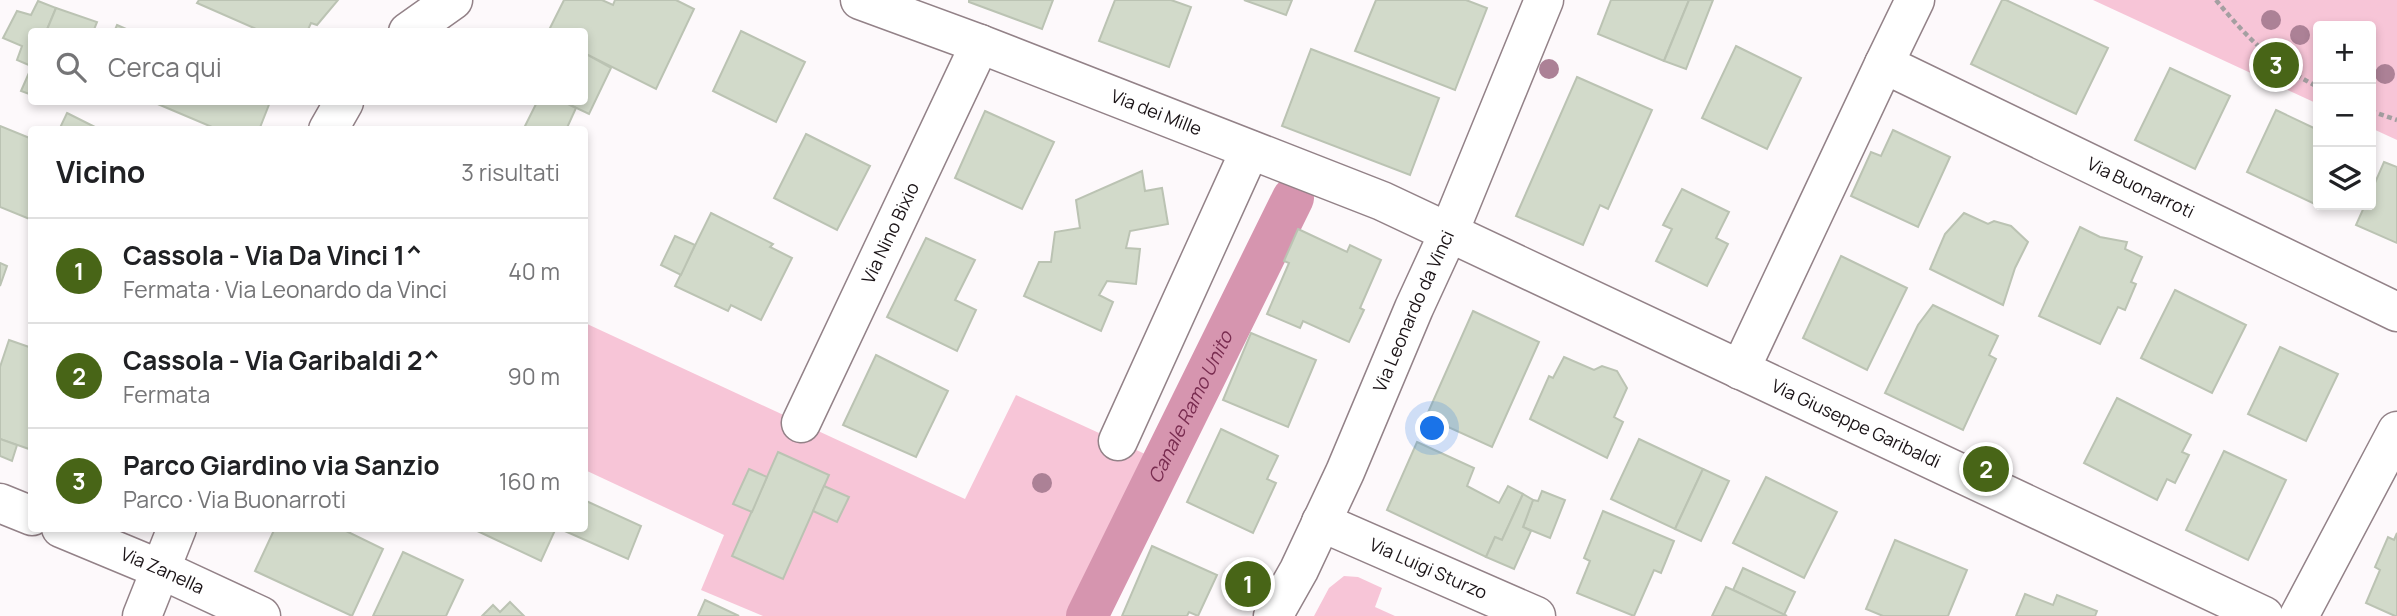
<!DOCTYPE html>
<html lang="it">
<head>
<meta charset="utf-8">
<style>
  :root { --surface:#fff; --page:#f6f6f6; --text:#202124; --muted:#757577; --line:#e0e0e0; --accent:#486517 }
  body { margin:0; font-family:Manrope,sans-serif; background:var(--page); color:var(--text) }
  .controls { position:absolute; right:21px; top:21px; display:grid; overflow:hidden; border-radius:7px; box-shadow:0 4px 10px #0003 }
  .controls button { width:63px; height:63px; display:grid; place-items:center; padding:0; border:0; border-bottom:2px solid var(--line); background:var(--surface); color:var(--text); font:35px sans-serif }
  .you { position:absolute; left:1433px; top:429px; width:24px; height:24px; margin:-18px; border:5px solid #fff; border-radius:50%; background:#1a73e8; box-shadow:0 0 0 10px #1a73e833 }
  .badge { display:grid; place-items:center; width:46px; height:46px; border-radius:50%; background:var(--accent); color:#fff; font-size:23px; font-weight:700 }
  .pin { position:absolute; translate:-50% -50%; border:4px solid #fff; box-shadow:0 2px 7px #0006 }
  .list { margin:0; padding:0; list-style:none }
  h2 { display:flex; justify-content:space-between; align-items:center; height:91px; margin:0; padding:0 28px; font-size:30px }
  h2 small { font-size:23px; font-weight:400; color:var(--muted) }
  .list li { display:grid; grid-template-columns:46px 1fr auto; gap:21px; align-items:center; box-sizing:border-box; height:105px; padding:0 28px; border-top:2px solid var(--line) }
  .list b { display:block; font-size:26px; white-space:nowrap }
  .list p { margin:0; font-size:23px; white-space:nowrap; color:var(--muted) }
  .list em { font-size:23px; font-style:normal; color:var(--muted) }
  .icon { flex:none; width:38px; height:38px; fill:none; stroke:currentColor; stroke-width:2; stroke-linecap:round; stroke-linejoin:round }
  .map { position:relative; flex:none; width:2397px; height:616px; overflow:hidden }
  .search { position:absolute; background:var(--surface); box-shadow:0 4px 10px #0003; left:28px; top:28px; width:560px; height:77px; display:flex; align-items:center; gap:18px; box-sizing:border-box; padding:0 24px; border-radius:7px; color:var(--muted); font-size:26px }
  .panel { position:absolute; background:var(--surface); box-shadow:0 4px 10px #0003; left:28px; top:126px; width:560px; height:406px; border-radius:7px }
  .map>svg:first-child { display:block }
</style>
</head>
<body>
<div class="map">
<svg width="2397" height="616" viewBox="0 0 2397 616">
  <rect width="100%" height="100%" fill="#fdf9fb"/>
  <g fill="#f7c5d7">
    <polygon points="2093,0 2397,0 2397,140 2371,128 2371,26 2318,26 2318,104"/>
    <polygon points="585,323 965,499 1016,395 1145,454 1067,616 763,616 701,590 724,535 585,470"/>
    <polygon points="1344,576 1358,577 1382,588 1375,607 1395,616 1314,616 1329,588"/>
  </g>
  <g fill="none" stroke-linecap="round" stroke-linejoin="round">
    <path stroke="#d695af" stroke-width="42" id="s1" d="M1087,616L1293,198"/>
  </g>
  <g fill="#d2daca" stroke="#bbc3b3" stroke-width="2">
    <polygon points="199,0 338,0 317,25 311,23 307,32 263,32 197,3"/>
    <polygon points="564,0 602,0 613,5 615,0 676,0 694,9 656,89 584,53 584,32 548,32"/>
    <polygon points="969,0 1053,0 1042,29 969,2"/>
    <polygon points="1115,0 1171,0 1191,7 1169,67 1099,41"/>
    <polygon points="1244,0 1292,0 1286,15"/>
    <polygon points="1376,0 1466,0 1487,8 1455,90 1355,51"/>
    <polygon points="1611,0 1689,0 1664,61 1598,34"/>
    <polygon points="1689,0 1713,0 1686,69 1664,61"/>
    <polygon points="2002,0 2006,0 2108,48 2076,114 1971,64"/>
    <polygon points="38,1 56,8 46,32 32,32 31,66 17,60 22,46 3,38 17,11 31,15"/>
    <polygon points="56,8 97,22 93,32 46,32"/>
    <polygon points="117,25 133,32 114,32"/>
    <polygon points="741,31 805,62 776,122 713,91"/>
    <polygon points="1736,46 1801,78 1767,149 1702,118"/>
    <polygon points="1311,49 1439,98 1410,175 1282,126"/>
    <polygon points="584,53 611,68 589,114 564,102 584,102"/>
    <polygon points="32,66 32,95 21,91"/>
    <polygon points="2170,68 2230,96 2195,169 2135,140"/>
    <polygon points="1577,77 1652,110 1608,209 1600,205 1583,245 1516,216"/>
    <polygon points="153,102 270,102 259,130 219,130"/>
    <polygon points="537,102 564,102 576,108 566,130 523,130"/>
    <polygon points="2276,110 2318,130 2318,205 2322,205 2321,207 2247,172"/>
    <polygon points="985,111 1054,142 1022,209 955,178"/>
    <polygon points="67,113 97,128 96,130 59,130"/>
    <polygon points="0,126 32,139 32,220 0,207"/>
    <polygon points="1893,130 1950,157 1918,227 1851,196 1871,152 1881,156"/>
    <polygon points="806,134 870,166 837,230 774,198"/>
    <polygon points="2384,162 2397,167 2397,243 2356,225 2365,205 2371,205 2371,192"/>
    <polygon points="1142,171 1145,191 1162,188 1168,224 1130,231 1126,248 1140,249 1136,284 1107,281 1099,295 1113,302 1101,331 1024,296 1039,262 1051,262 1055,232 1080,228 1076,200"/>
    <polygon points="1682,189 1729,212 1716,238 1728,244 1707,286 1656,261 1672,229 1663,225"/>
    <polygon points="711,213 773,244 770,247 792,258 761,320 731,305 728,311 675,286"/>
    <polygon points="1964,213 1988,224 1994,221 2011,226 2028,242 2015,268 2003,305 1930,269 1945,234"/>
    <polygon points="2080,227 2100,237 2127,242 2125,249 2142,257 2131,282 2136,284 2125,310 2118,307 2100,344 2039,316"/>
    <polygon points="1298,229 1347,252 1350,245 1381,260 1360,308 1364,310 1349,342 1303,321 1300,328 1267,314 1289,263 1284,261"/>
    <polygon points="675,236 695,245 681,275 661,265"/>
    <polygon points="926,238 975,260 955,300 976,310 957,351 887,317"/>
    <polygon points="1841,256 1907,288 1867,370 1803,338"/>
    <polygon points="0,263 7,266 0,286"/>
    <polygon points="2175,290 2246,325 2212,393 2141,358"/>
    <polygon points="1933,305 1998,336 1989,355 1996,359 1963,430 1885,393 1918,325"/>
    <polygon points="1473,311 1539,342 1492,447 1426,417"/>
    <polygon points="1251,333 1316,360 1288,427 1223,400"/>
    <polygon points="9,340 32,348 32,450 0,439 0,367"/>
    <polygon points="2280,347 2338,374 2306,441 2248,414"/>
    <polygon points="876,355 948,391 916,457 843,425"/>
    <polygon points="1564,357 1594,370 1602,366 1617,371 1627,388 1614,417 1623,422 1607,458 1530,419 1549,376 1553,378"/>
    <polygon points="2117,398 2191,435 2182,452 2189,455 2175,483 2167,479 2157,500 2084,463"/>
    <polygon points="1221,429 1278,456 1267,479 1276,483 1253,533 1187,502"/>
    <polygon points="0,439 17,445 12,461 0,456"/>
    <polygon points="1639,439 1703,469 1675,529 1611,499"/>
    <polygon points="1417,442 1474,468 1467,486 1499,503 1508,486 1523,494 1502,540 1495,537 1486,557 1387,510"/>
    <polygon points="2224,451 2286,480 2248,560 2186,530"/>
    <polygon points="778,452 829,475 783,579 732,556"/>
    <polygon points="749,469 767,477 752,512 733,504"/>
    <polygon points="1703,469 1729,481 1701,541 1675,529"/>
    <polygon points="1766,477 1837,512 1804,578 1733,543"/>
    <polygon points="824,486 849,497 837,522 813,511"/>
    <polygon points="1542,491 1565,500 1550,538 1523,527 1533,500 1538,501"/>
    <polygon points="1523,494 1533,500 1523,527 1531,531 1514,569 1486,557 1495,537 1502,540"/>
    <polygon points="584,500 641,526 628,559 558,528 584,528"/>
    <polygon points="1603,511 1674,541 1661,573 1654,570 1634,616 1577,593 1590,561 1584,558"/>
    <polygon points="275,528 340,528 383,549 352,616 255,571"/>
    <polygon points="471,528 556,528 541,561"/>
    <polygon points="2397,533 2397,616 2395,616 2366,603 2380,570 2375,567 2388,537 2394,540"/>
    <polygon points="1895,540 1967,570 1948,616 1883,616 1866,609"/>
    <polygon points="1152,546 1217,575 1198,616 1189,612 1187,616 1122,616"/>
    <polygon points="403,552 463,580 446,616 373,616"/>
    <polygon points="1743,568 1795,592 1784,615 1733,590"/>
    <polygon points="1726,587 1733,590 1787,616 1712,616"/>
    <polygon points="2025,594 2053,605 2057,595 2097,611 2095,616 2016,616"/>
    <polygon points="705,600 739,616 698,616"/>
    <polygon points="510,602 524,616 482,616 493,605 500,612"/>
  </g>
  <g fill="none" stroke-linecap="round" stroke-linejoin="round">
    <g stroke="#938288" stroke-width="41">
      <g id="minor">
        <path id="s2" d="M860,0L980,44L1382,201L2264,616"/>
        <polyline points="408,32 453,0"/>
        <polyline points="1884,64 1915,0"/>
        <polyline points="328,130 344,102"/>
        <path id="s3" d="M1740,370L1884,64L2397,312"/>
        <path id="s4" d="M801,423L980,44"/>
        <polyline points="1118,441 1250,150"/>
        <polyline points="0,503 32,516"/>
        <path id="s5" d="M1321,522L1536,616"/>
        <path id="s6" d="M61,528L162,570L261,616"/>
        <polyline points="142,616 177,528"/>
        <path id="s7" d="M1273,616L1299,570L1345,472L1414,308L1449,232L1544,0"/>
        <polyline points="2299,616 2397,431"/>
      </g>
    </g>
    <g stroke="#a49fa1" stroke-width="4.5" stroke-dasharray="5 3.5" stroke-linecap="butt">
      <path d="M2216,0C2248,39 2273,64 2318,87"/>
      <polyline points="2371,111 2397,120"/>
    </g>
    <use href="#minor" stroke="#fff" stroke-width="38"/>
  </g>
  <g fill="#ac8196">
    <circle cx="2271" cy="20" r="10"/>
    <circle cx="2300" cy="35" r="10"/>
    <circle cx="1549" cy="69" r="10"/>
    <circle cx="2385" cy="74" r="10"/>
    <circle cx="1042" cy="483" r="10"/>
  </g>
  <g text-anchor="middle" stroke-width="7" stroke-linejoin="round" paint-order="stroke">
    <g font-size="18" fill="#1a1316" stroke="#fdf9fb">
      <text dy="6" stroke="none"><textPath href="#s2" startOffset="317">Via dei Mille</textPath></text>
      <text dy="6" stroke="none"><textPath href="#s3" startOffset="623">Via Buonarroti</textPath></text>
      <text dy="6" stroke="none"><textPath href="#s4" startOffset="210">Via Nino Bixio</textPath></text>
      <text dy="6" stroke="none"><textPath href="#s7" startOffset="336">Via Leonardo da Vinci</textPath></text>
      <text dy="6" stroke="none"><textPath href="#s2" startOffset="1083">Via Giuseppe Garibaldi</textPath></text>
      <text dy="6" stroke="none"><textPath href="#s5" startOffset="117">Via Luigi Sturzo</textPath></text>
      <text dy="6" stroke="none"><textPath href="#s6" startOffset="110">Via Zanella</textPath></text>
    </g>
    <g font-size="19" font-style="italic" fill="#792c50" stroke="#fdf9fb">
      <text dy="7" stroke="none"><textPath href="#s1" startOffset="233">Canale Ramo Unito</textPath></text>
    </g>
  </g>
</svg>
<div class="controls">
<button>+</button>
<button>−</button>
<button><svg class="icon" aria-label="layers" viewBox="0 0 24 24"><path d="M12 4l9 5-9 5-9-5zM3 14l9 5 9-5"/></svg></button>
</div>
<div class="you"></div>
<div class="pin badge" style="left:1248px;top:584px">1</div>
<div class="pin badge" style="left:1986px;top:469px">2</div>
<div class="pin badge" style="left:2276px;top:65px">3</div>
<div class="search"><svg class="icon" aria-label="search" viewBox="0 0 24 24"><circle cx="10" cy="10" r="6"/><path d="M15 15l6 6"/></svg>Cerca qui</div>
<section class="panel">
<h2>Vicino<small>3 risultati</small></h2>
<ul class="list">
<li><span class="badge">1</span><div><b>Cassola - Via Da Vinci 1^</b><p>Fermata · Via Leonardo da Vinci</p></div><em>40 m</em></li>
<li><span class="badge">2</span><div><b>Cassola - Via Garibaldi 2^</b><p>Fermata</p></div><em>90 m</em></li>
<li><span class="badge">3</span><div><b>Parco Giardino via Sanzio</b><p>Parco · Via Buonarroti</p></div><em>160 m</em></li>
</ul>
</section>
</div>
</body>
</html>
